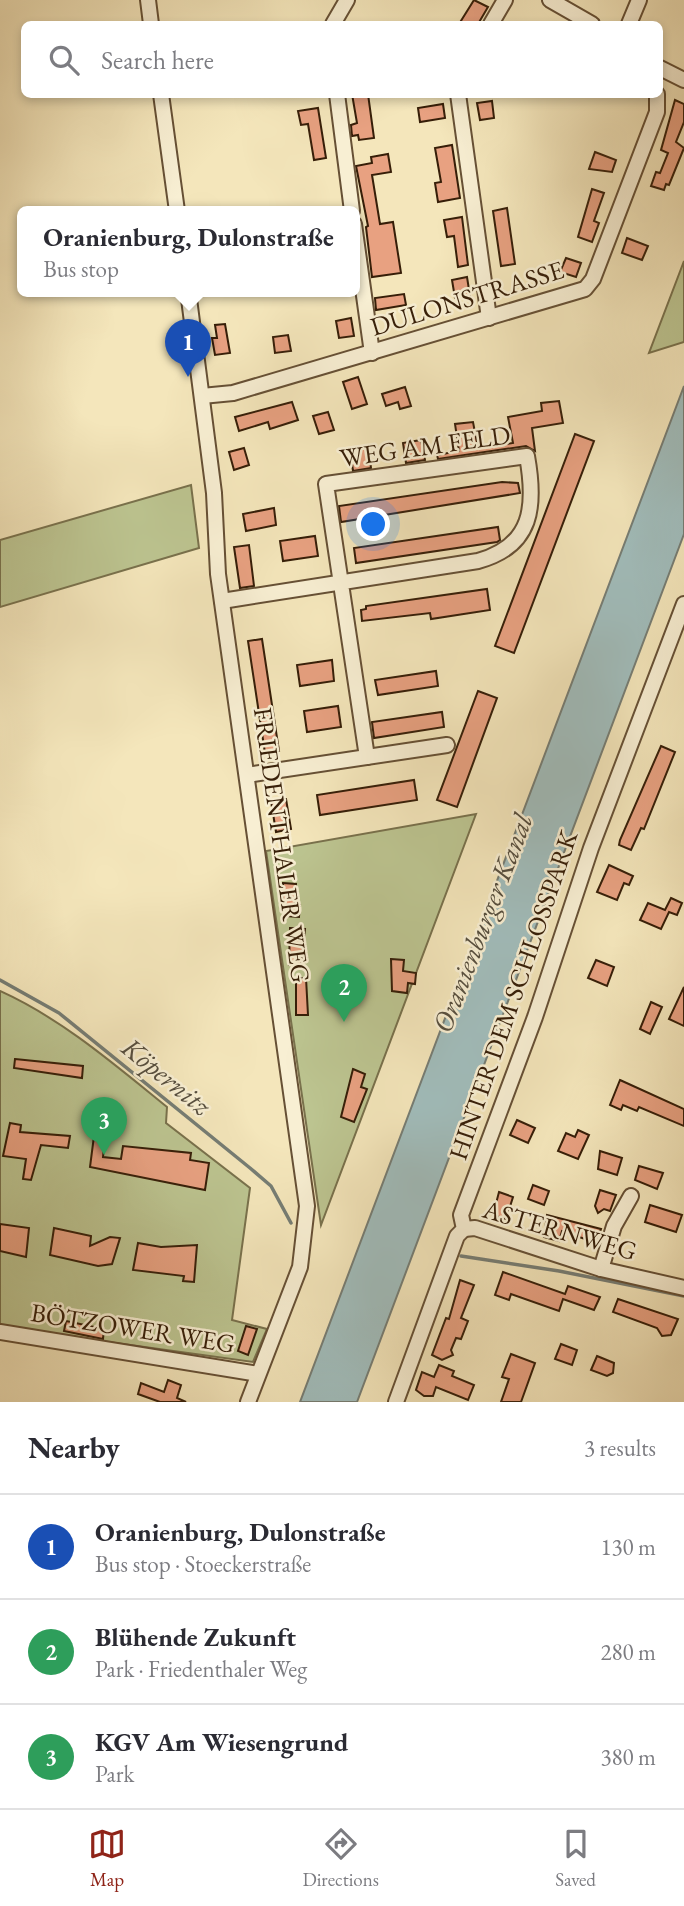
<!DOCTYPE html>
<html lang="en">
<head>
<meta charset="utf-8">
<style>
  :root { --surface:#fff; --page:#f2f2f3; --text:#2b2b33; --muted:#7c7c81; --line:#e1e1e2; --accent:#8f2418 }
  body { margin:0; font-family:"EB Garamond",serif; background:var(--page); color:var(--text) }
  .you { position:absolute; left:374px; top:525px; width:24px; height:24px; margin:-18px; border:5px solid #fff; border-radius:50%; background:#1a73e8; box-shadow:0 0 0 10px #1a73e833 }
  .badge { display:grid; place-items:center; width:46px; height:46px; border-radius:50%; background:var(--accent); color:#fff; font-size:23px; font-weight:700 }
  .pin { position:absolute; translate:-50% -58px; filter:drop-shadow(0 2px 4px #0008) }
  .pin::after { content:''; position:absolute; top:37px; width:24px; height:21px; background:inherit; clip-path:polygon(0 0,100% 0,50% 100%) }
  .popup { position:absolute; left:17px; top:206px; width:343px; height:91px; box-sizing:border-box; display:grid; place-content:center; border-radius:10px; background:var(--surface); filter:drop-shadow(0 2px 5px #0005); font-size:23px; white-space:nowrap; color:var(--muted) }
  .popup b { font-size:26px; color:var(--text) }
  .popup::after { content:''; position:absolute; left:50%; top:100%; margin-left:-14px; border:14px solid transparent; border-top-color:var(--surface) }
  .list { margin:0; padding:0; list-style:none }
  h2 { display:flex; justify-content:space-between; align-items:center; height:91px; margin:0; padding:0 28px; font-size:30px }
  h2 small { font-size:23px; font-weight:400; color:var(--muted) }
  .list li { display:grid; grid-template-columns:46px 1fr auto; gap:21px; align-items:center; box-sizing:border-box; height:105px; padding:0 28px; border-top:2px solid var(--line) }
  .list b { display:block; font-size:26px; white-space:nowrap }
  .list p { margin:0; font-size:23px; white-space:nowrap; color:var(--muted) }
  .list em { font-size:23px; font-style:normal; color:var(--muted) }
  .icon { flex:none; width:38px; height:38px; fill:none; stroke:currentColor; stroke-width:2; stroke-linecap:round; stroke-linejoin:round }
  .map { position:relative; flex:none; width:684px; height:1402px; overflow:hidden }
  .search { position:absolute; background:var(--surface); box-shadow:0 4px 10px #0003; left:21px; right:21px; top:21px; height:77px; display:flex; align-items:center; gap:18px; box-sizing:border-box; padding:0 24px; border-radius:10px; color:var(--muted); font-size:26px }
  .sheet { height:406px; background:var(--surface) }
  nav { display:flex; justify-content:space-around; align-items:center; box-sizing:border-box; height:98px; border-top:2px solid var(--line); background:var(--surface); font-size:19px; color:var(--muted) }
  nav a { display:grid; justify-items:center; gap:4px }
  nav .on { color:var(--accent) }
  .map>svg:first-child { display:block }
</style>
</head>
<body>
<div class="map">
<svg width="684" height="1402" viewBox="0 0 684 1402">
  <rect width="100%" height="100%" fill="#f4e6bb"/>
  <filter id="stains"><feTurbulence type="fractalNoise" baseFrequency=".00286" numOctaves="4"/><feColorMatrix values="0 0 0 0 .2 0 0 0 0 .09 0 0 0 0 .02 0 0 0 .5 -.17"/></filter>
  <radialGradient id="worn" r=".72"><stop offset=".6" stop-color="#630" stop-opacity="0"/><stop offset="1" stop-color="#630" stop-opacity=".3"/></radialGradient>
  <g fill="#bcc490" stroke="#79714c" stroke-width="2">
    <polygon points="684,261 684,342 649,353"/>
    <polygon points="191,485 199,548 0,607 0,540"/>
    <polygon points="476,814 321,1225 266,851"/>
    <path d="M0,991C62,1019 114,1064 167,1107L166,1123L250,1188L232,1320L267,1329L253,1362L0,1327Z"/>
  </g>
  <polygon fill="#a1bdbc" stroke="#767d74" stroke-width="2" points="684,386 684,534 357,1402 300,1402"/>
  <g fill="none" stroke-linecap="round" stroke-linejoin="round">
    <g stroke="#767d74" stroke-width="3.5">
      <polyline points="0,980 59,1013 250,1168 271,1186 291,1223"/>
      <polyline points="461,1256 559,1271 684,1296"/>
    </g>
  </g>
  <g fill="#e8a181" stroke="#361e08" stroke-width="2">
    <polygon points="474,0 488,7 478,24 459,24"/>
    <polygon points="352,94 368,94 374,138 359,140 358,135 352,136 351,125 357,123"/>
    <polygon points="675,100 684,104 684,122 676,142 684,148 669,185 666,184 664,190 651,186 656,172 660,173 668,153 661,150"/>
    <polygon points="492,101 494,118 480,120 477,103"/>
    <polygon points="443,104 445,118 420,122 418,108"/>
    <polygon points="318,108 326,158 314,160 308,124 301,125 298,111"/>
    <polygon points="452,145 460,198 438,202 435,183 441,182 435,148"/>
    <polygon points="595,152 616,160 612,172 589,169"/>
    <polygon points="388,154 391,172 372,175 380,224 393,222 401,273 372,277 366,227 368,226 356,166 372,163 371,157"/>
    <polygon points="592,189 604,193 594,221 599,223 592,242 578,237"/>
    <polygon points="507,208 515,264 501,266 493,211"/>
    <polygon points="462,217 468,265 458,267 454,236 447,237 444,220"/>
    <polygon points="627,238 648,246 642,260 622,253"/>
    <polygon points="566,258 581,263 576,277 560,272"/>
    <polygon points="467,277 470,296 455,298 452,280"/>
    <polygon points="404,294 406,305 376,310 375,298"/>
    <polygon points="351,318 354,336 339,338 336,321"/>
    <polygon points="225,324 230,353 215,355 212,338 217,338 215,325"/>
    <polygon points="288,335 291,351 275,353 273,337"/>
    <polygon points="358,377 367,404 352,409 343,382"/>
    <polygon points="405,387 411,406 400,409 398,402 386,406 382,394"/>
    <polygon points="559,401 563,423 532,428 535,451 526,446 438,459 437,455 459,451 455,424 473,422 478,448 513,443 508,417 542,411 541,403"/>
    <polygon points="292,402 298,420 270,429 268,422 239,431 235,417"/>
    <polygon points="328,412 334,430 319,434 313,416"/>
    <polygon points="575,434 594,441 514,653 495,646"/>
    <polygon points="421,440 425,460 406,463 403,443"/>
    <polygon points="368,447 371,468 353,471 350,450"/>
    <polygon points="244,448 249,465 234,470 229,452"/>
    <polygon points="502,482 518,483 520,493 341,522 339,506"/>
    <polygon points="274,508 276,525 246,531 243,514"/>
    <polygon points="498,527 500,540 497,542 356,563 354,548"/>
    <polygon points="315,536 318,556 283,561 280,541"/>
    <polygon points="249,545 254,586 240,588 234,547"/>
    <polygon points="487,589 490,610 431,619 430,613 362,621 361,610 366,609 366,606"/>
    <polygon points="262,639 279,751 265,753 248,641"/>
    <polygon points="332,660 334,681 300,686 297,665"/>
    <polygon points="436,671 438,686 378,695 375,680"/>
    <polygon points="478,691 497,698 457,807 437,800"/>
    <polygon points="338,706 341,727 307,732 304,711"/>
    <polygon points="442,712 444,727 374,738 372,722"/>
    <polygon points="661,746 675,752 644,829 641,828 631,850 619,845 620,840"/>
    <polygon points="414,780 417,800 320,815 317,795"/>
    <polygon points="286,799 291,829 276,832 271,801"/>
    <polygon points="609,865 633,876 629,885 624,883 617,900 597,892"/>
    <polygon points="283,883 296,884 295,905 300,905 299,917 286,916 286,911 282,911"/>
    <polygon points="671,898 682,903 677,915 669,912 661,929 640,920 648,903 665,910"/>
    <polygon points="290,928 305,929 301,965 289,965"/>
    <polygon points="391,959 404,960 403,971 416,973 415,984 408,983 407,993 392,991"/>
    <polygon points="596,960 614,967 607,986 588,978"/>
    <polygon points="296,978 306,978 308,1015 296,1015"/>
    <polygon points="684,987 684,1026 669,1019"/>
    <polygon points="651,1002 662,1007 650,1034 640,1029"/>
    <polygon points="15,1059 83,1066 82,1078 14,1068"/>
    <polygon points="353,1069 365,1074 361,1087 367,1089 354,1122 341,1117"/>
    <polygon points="620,1080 684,1109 684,1126 639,1107 637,1111 623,1105 621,1110 610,1105"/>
    <polygon points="517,1120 535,1128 528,1143 510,1135"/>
    <polygon points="10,1123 21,1125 20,1132 70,1136 68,1148 41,1145 31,1180 23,1179 26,1159 3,1156"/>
    <polygon points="578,1130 589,1135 578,1159 558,1151 566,1133 575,1137"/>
    <polygon points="94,1136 105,1138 103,1157 121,1159 123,1146 191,1153 190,1160 209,1163 205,1190 90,1167"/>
    <polygon points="600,1151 622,1158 617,1175 598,1169"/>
    <polygon points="639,1166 663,1173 657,1189 635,1180"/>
    <polygon points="533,1185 549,1191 544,1205 528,1199"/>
    <polygon points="600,1190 616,1195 610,1211 604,1209 598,1213 595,1206"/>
    <polygon points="499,1192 513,1197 506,1219 493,1215"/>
    <polygon points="650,1205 682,1215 676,1232 645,1222"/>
    <polygon points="547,1215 601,1229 596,1243 589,1243 588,1240 562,1231 559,1241 544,1237"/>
    <polygon points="0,1224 29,1228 26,1257 0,1251"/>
    <polygon points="54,1228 91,1236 90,1246 110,1237 120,1238 112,1264 98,1266 50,1255"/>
    <polygon points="138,1243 161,1247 197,1245 194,1282 183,1281 184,1276 133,1270"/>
    <polygon points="503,1272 565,1294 568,1286 600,1297 594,1310 563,1299 559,1311 511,1294 509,1300 495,1295"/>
    <polygon points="460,1280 474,1285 461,1318 468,1321 461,1339 456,1338 451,1350 453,1355 442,1360 432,1355 446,1318 449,1319"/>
    <polygon points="618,1299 678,1319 671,1335 662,1336 657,1328 613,1312"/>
    <polygon points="66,1321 104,1329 103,1339 64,1331"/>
    <polygon points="246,1326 257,1329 248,1355 238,1351"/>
    <polygon points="561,1344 577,1350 572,1365 555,1359"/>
    <polygon points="511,1354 535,1363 521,1402 501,1402 509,1379 502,1377"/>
    <polygon points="597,1356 614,1363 613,1373 607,1376 591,1370"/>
    <polygon points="439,1365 454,1371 452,1376 474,1385 468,1400 436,1387 433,1396 424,1396 416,1390 422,1372 434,1377"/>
    <polygon points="168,1380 181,1385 177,1398 186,1402 160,1402 138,1394 141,1383 164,1392"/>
  </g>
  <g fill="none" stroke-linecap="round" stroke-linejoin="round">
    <g stroke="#665035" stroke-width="18">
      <g id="minor">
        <polyline points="148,0 151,24"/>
        <polyline points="550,0 592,24"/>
        <polyline points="333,24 347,0"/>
        <polyline points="491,24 505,0"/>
        <polyline points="629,24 639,0"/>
        <polyline points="660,68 684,80"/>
        <polyline points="161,94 177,211"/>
        <polyline points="337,94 352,211"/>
        <polyline points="458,94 489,318"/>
        <polyline points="354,224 372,353"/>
        <polyline points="188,291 214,493 218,574 307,1206 300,1267 248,1402"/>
        <polyline points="202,396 233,393 585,289 593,279 657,112 657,94"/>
        <path d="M222,601L478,561C533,546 536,506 527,456L326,484L367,757"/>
        <polyline points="247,775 447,745"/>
        <polyline points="464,1229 475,1228 601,1269 684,1288"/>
        <polyline points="601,1269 614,1226 631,1196"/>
        <polyline points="0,1332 258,1374"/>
        <polyline points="396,1402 457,1236 464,1229 461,1215 535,1017 591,848 684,604"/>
      </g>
    </g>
    <use href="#minor" stroke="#f8efd3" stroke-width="14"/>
  </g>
  <g text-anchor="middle" stroke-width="5" stroke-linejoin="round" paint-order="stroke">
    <g font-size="26" fill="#361e08" stroke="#f8efd3">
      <text transform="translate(467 298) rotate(-17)" y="9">DULONSTRASSE</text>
      <text transform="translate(425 446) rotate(-8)" y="9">WEG AM FELD</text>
      <text transform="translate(282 845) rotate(82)" y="9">FRIEDENTHALER WEG</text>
      <text transform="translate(513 995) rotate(-71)" y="9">HINTER DEM SCHLOSSPARK</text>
      <text transform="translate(560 1230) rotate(16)" y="9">ASTERNWEG</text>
      <text transform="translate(133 1328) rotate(9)" y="9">BÖTZOWER WEG</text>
    </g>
    <g font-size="28" font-style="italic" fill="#564e3e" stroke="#f8efd3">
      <text transform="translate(482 923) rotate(-69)" y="10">Oranienburger Kanal</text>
      <text transform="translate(167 1076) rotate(39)" y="10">Köpernitz</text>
    </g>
  </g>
  <rect width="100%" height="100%" filter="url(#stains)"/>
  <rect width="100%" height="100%" fill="url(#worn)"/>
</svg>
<div class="you"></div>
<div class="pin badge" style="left:188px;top:377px;background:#1a4fb4">1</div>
<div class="popup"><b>Oranienburg, Dulonstraße</b>Bus stop</div>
<div class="pin badge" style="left:344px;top:1022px;background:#2e9e5b">2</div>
<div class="pin badge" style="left:104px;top:1155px;background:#2e9e5b">3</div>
<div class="search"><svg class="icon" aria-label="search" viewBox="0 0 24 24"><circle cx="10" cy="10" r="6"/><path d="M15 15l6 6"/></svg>Search here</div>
</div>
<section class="sheet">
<h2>Nearby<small>3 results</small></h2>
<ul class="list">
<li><span class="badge" style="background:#1a4fb4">1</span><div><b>Oranienburg, Dulonstraße</b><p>Bus stop · Stoeckerstraße</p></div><em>130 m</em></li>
<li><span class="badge" style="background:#2e9e5b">2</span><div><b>Blühende Zukunft</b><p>Park · Friedenthaler Weg</p></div><em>280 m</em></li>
<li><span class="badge" style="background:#2e9e5b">3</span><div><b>KGV Am Wiesengrund</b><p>Park</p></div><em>380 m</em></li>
</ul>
</section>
<nav>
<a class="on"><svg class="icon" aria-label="map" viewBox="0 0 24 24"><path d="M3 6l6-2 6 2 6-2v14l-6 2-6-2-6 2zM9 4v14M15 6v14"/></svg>Map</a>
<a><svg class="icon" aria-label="directions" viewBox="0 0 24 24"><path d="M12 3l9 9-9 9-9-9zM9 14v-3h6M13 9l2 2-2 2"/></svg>Directions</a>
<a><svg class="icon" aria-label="saved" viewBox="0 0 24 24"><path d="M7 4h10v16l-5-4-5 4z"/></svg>Saved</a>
</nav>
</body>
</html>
